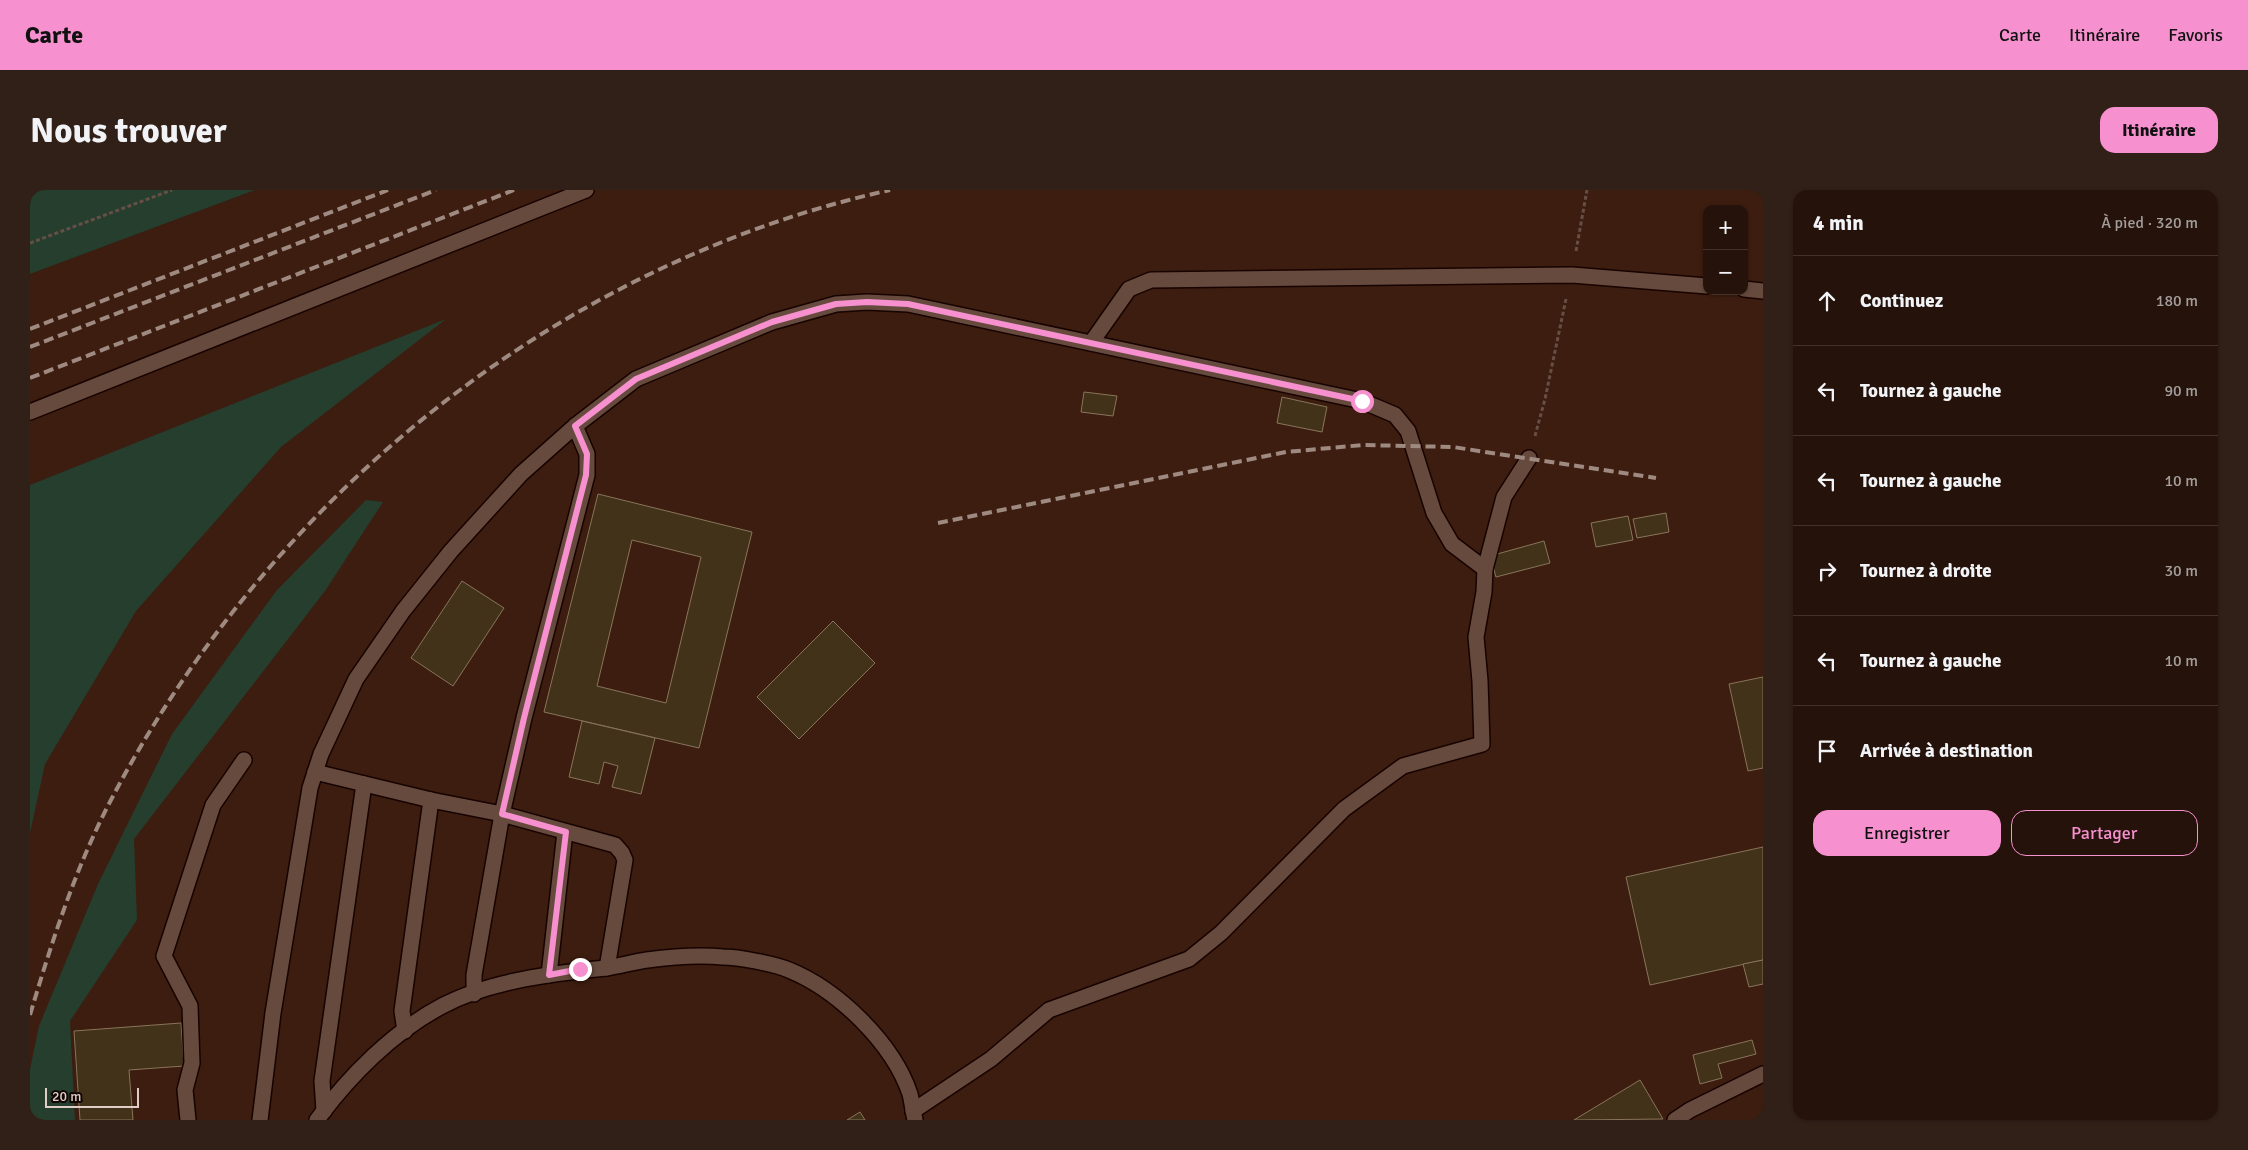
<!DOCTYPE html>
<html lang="fr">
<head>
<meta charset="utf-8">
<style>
  :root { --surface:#25120a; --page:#312018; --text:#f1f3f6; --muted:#a39e9c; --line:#42322b; --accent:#f790ce }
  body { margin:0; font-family:Signika,sans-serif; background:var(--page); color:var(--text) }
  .controls { position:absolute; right:15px; top:15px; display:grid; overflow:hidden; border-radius:10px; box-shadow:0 1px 4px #0004 }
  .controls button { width:45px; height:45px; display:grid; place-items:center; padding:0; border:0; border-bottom:1px solid var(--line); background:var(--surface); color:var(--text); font:25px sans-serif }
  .scale { position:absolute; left:15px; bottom:12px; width:94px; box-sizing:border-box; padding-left:5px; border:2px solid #dfcdc6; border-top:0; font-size:14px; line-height:18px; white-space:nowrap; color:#dfcdc6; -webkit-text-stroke:4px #110603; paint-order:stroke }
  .stop { position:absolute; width:15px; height:15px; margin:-11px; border:4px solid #f790ce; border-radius:50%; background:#fff }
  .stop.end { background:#f790ce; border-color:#fff; box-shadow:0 1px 5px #0008 }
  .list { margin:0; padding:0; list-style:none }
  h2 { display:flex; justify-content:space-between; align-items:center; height:65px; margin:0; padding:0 20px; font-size:21px }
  h2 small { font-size:16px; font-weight:400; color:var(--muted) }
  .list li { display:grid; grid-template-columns:32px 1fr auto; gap:15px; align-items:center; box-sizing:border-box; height:90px; padding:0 20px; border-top:1px solid var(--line) }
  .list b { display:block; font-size:19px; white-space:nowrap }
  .list em { font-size:16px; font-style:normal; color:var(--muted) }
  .actions { display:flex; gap:10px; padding:15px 20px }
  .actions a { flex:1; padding:11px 0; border:1px solid var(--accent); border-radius:15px; text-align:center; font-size:18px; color:var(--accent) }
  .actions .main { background:var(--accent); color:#111 }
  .icon { flex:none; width:28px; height:28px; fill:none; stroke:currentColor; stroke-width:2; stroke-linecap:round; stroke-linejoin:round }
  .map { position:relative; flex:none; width:1733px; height:930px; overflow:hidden; border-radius:15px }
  header { display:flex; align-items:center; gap:30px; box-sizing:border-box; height:70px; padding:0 25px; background:var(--accent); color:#111 }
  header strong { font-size:24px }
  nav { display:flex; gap:28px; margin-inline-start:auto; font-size:18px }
  .intro { display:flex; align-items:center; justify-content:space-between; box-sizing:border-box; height:120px; padding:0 30px }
  h1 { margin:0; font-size:35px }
  .button { padding:12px 22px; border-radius:15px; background:var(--accent); color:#111; font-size:18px; font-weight:700 }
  main { display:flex; gap:30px; padding:0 30px }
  aside { flex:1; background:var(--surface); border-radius:15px; box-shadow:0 1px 4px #0004 }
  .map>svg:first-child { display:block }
</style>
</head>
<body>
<header>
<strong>Carte</strong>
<nav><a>Carte</a><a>Itinéraire</a><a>Favoris</a></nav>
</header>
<div class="intro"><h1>Nous trouver</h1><a class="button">Itinéraire</a></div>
<main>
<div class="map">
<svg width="1733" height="930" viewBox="0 0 1733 930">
  <rect width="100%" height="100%" fill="#31180d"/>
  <path fill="#3d1d0f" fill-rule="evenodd" d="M225,0H1733V930H0V84ZM1677,19H1714V101H1677Z"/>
  <g fill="#253e2e">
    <polygon points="0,0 225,0 0,84"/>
    <polygon points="416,129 251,257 106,421 15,574 0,643 0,295"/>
    <polygon points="336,310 353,312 295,401 104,649 107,730 40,831 45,930 0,930 0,879 9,836 68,694 142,544 247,400"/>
  </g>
  <g fill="#423219" stroke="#88755b" fill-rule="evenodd">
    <polygon points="1054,202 1087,206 1083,226 1051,222"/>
    <polygon points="1252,207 1297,217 1292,242 1247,233"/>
    <path d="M568,304L722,342L669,558L514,522ZM602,350L671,367L636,513L567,496Z"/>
    <polygon points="1636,323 1639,342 1607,348 1603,329"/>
    <polygon points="1598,326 1603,350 1566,357 1561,333"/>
    <polygon points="1514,351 1520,373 1466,387 1460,366"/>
    <polygon points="432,391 474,418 423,496 381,468"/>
    <polygon points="803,431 845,473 769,549 727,507"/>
    <polygon points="1733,487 1733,578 1718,581 1699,494"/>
    <polygon points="552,531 625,548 611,604 582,597 588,576 574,572 569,594 539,587"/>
    <polygon points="1733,657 1733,770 1620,795 1596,687"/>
    <polygon points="1733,770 1733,794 1719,797 1713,774"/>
    <polygon points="151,833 154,876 99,880 103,930 50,930 44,841"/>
    <polygon points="1722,850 1726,864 1688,874 1692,888 1670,894 1663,865"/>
    <polygon points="1610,890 1633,929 1544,930"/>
    <polygon points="830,922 835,930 817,930"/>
  </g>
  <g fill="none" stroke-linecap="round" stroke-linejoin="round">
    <g stroke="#170300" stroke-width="18">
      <g id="minor">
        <polyline points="1714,99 1733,101"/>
        <polyline points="1061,153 1099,99 1121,90 1542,85 1677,96"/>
        <polyline points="0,222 556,0"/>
        <polyline points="285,582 401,610 472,624 585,655 592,663 595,670 577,778"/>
        <polyline points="519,785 535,642"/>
        <polyline points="444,804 444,785 472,624 494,528 557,285 557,264 545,236"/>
        <polyline points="375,841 372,821 401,610"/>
        <polyline points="294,921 292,891 334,594"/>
        <polyline points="883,921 961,869 1019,820 1159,769 1191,743 1314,619 1373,576 1452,554 1450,491 1446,447 1454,402 1455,379 1474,307 1499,268"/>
        <polyline points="158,930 155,900 162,873 160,816 134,766 183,615 214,570"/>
        <polyline points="230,930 243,823 280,598 291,564 326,489 373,421 421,361 491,284 545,236 606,189 742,132 806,114 837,112 878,114 1332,211 1365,225 1378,241 1404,323 1422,354 1455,379"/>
        <path d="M287,930C319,886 363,842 412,816C459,791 524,783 576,778C590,776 603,772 617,770C640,767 670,765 693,767C708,767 745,774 759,780C808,800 863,853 880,904C882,912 883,921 885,930"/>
        <polyline points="1645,930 1660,920 1733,884"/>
      </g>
    </g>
    <g stroke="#664f46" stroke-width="3" stroke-dasharray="4 2.5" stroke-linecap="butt">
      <polyline points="0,53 142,0"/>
      <polyline points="1546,61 1557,0"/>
      <polyline points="1505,246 1515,209 1536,109"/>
    </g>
    <use href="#minor" stroke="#674a3e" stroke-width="15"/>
    <g stroke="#9e8a81" stroke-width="4" stroke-dasharray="10 5" stroke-linecap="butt">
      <polyline points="0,139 358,0"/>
      <polyline points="0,157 406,0"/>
      <polyline points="0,188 484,0"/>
      <polyline points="908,333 1256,262 1333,255 1423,257 1626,288"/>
      <path d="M0,825C22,751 46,676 82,608C240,307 527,74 860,0"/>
    </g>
  </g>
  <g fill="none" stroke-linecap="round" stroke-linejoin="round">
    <polyline stroke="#f790ce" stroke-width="6" points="550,779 519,785 536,642 472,624 494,528 556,285 557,264 545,236 606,189 742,132 806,114 837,112 878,114 1332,211"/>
  </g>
</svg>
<div class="controls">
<button>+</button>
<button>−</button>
</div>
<div class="scale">20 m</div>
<div class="stop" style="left:1332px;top:211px"></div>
<div class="stop end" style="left:550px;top:779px"></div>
</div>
<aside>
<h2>4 min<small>À pied · 320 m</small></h2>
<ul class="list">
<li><svg class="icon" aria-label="ahead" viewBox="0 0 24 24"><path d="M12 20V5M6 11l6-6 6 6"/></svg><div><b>Continuez</b></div><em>180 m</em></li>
<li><svg class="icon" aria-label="left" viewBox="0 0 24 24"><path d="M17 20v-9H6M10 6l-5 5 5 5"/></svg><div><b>Tournez à gauche</b></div><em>90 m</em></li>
<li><svg class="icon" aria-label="left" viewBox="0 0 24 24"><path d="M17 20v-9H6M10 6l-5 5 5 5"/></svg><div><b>Tournez à gauche</b></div><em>10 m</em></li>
<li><svg class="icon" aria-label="right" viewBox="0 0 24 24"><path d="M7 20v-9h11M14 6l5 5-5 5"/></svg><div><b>Tournez à droite</b></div><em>30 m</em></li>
<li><svg class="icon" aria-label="left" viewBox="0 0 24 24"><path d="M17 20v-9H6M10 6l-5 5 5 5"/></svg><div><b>Tournez à gauche</b></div><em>10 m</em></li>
<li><svg class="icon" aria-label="arrive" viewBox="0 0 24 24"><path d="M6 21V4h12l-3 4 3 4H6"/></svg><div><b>Arrivée à destination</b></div></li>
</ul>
<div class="actions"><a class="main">Enregistrer</a><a>Partager</a></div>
</aside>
</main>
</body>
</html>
